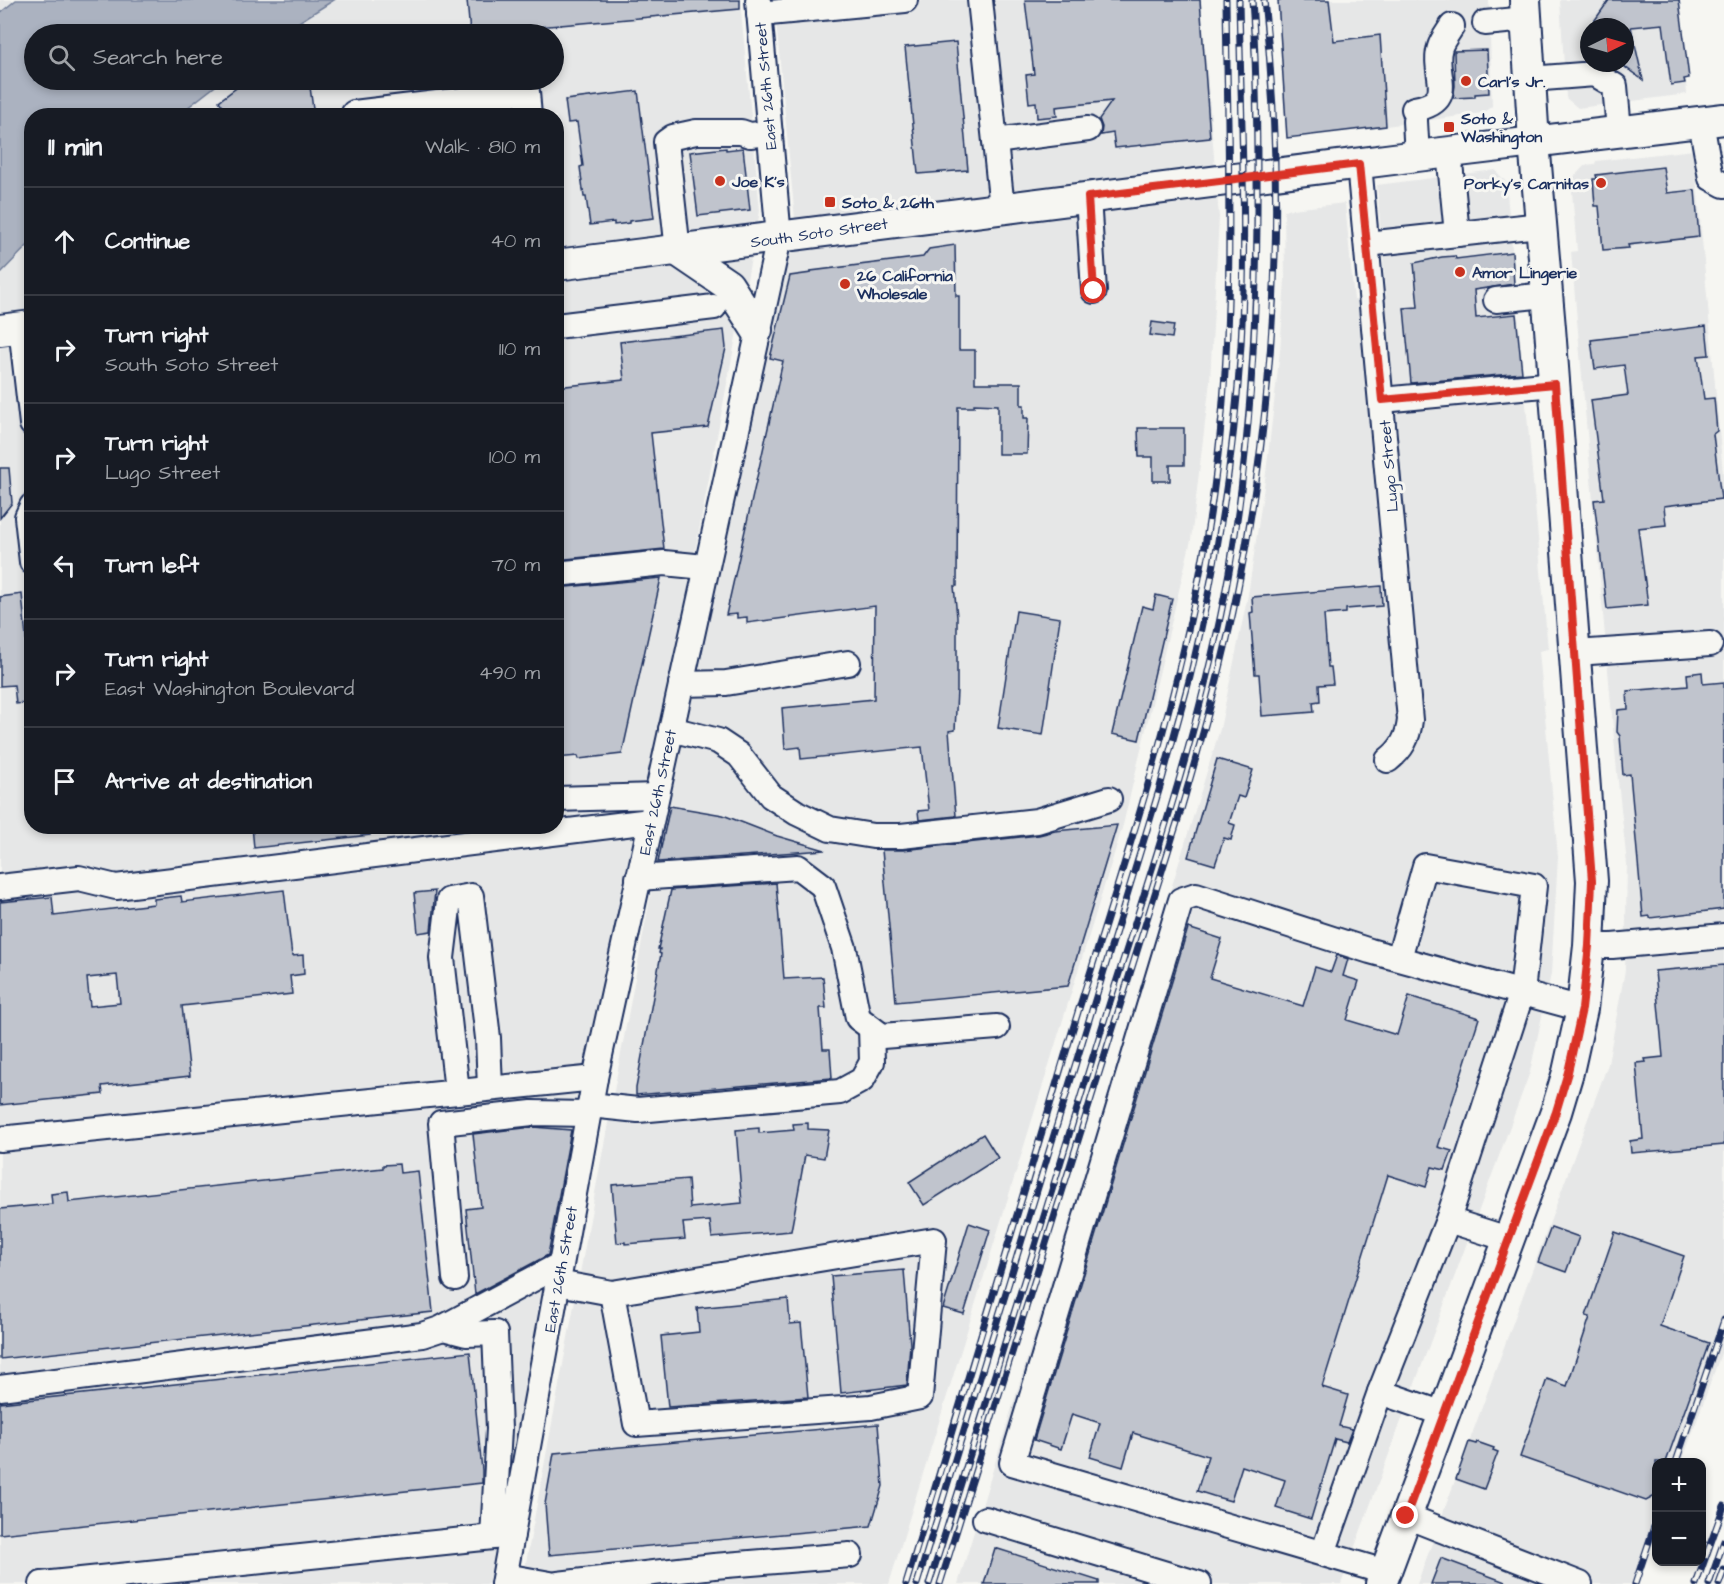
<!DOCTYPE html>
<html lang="en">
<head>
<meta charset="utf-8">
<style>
  :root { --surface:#171b24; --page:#242831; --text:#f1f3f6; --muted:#9ea1a6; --line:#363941 }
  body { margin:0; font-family:"Architects Daughter",sans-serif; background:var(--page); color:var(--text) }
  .controls { position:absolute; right:18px; bottom:18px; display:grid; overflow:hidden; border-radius:12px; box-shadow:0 3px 9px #0003 }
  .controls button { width:54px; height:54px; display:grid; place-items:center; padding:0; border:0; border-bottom:2px solid var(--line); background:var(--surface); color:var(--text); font:30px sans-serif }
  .compass { position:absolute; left:1580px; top:18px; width:54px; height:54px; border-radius:50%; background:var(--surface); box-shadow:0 3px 9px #0003; rotate:85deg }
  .stop { position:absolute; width:18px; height:18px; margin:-14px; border:4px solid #d93025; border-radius:50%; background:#fff }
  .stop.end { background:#d93025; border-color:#fff; box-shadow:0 2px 6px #0008 }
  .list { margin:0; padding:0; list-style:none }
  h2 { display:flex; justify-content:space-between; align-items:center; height:78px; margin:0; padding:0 24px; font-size:26px }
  h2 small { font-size:20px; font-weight:400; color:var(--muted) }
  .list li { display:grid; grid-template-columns:39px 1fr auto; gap:18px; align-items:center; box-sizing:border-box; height:108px; padding:0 24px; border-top:2px solid var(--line) }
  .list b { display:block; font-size:22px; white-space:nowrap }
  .list p { margin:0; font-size:20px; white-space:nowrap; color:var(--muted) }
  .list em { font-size:20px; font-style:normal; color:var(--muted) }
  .icon { flex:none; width:33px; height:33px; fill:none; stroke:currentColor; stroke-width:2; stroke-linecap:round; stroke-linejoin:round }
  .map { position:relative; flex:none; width:1724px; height:1584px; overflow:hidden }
  .search { position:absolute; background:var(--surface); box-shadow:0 3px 9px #0003; left:24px; top:24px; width:540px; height:66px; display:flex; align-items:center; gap:15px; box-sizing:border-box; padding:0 21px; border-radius:33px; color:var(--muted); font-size:22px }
  .panel { position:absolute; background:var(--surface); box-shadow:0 3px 9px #0003; left:24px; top:108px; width:540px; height:726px; border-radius:24px }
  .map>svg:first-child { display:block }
</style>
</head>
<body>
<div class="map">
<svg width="1724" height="1584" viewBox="0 0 1724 1584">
  <rect width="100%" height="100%" fill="#f6f6f2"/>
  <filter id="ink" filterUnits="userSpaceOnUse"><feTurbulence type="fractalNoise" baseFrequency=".0167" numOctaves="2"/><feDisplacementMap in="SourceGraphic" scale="12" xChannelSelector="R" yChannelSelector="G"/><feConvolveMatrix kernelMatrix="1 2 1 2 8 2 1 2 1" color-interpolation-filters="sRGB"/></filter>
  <g filter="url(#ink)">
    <g fill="#e6e7e7" fill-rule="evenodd">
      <path d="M0,0H740L760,211L498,1584H0ZM34,34H554V80H34ZM32,116H556V826H32Z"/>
      <polygon points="774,0 1201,0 1219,217 1210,381 1191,540 1123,825 889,1584 522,1584 669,796 795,219"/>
      <polygon points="1278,0 1489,0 1492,106 1483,113 1386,126 1283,57"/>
      <path d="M1560,0H1679L1687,94L1578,108L1566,98ZM1589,27H1625V63H1589Z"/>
      <polygon points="1694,150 1724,485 1724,1345 1682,1462 1656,1462 1656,1534 1638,1584 1417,1584 1608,1064 1625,970 1627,864 1617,772 1571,252 1577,251 1571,180 1585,165 1595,164 1596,161"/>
      <polygon points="1495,170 1506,182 1548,649 1539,651 1558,857 1551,974 1530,1072 1341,1584 958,1584 1220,729 1248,595 1266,473 1280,351 1285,280 1284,210 1345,203 1354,300 1386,298 1377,185"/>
    </g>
    <polygon fill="#abb2c0" stroke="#717e99" stroke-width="1.5" points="16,0 334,0 280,34 34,34 34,80 223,80 178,115 32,116 31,242 0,274 0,13"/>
    <g fill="#c0c4cd" stroke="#1b2f5e" stroke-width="1.5" fill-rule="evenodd">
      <polygon points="467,0 740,0 740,9 470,33"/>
      <polygon points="1025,0 1200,0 1210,138 1115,148 1113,133 1101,135 1102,127 1099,119 1112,101 1056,107 1057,116 1037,118 1036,102 1029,103 1026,75 1034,74"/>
      <polygon points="1278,0 1329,0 1334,41 1380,35 1386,126 1287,138"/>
      <polygon points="1609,0 1679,0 1689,78 1684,79 1685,83 1671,85 1663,24 1631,27 1643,80 1625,67 1625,27 1590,27"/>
      <polygon points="956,42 968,170 918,174 905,47"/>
      <polygon points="1487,50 1489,93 1475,94 1475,97 1453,98 1455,86 1454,51"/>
      <polygon points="247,80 309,80 314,116 240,116 239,110 226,111 219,101"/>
      <polygon points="638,91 654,218 629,221 629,223 614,225 614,222 590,225 586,197 584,197 580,167 583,166 577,122 568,123 565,100"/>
      <polygon points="726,148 726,150 743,148 750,210 698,216 690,152"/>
      <polygon points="1663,167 1667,193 1695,190 1699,237 1628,245 1629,248 1603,250 1599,206 1595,206 1593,179 1597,179 1596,175"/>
      <polygon points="955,245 956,296 959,296 959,350 975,350 975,383 1021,383 1021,405 1024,405 1024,418 1028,418 1027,454 998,454 998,405 974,404 974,407 958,407 957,586 954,586 957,617 957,690 955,730 949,731 956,816 919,820 918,811 929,810 922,747 801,759 800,747 785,749 782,708 874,699 875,606 747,623 747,617 737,618 737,614 726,615 783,361 770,358 790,276 811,273 811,271 923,257 929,249"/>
      <polygon points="1512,252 1514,284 1474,290 1476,318 1516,314 1522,373 1411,383 1404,308 1418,307 1414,263 1442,257 1455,256 1456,259"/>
      <polygon points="1152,322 1174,325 1172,338 1150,335"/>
      <polygon points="1706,326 1709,355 1698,356 1704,399 1714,398 1717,431 1713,434 1721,499 1664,506 1666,525 1638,528 1648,605 1607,609 1594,500 1604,499 1591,400 1628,395 1624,365 1595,369 1591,340"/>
      <polygon points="724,330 726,348 708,427 651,433 664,549 556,560 556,387 624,380 620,342"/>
      <polygon points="1138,428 1184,428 1184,465 1170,465 1170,481 1153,481 1153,457 1139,457"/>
      <polygon points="0,468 9,468 12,503 0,518"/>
      <polygon points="661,578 622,754 579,759 578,756 556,758 556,588"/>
      <polygon points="1381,586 1382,606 1346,609 1346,613 1324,615 1328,667 1331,667 1333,684 1319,685 1320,701 1313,702 1314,712 1262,716 1259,674 1255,674 1250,613 1253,612 1252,597"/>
      <polygon points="22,594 32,702 16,704 14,685 0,686 0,597"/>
      <polygon points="1156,595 1172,599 1139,740 1112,734 1142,606 1153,609"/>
      <polygon points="1016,611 1060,618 1043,735 998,728"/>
      <polygon points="1702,672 1703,684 1724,682 1724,909 1650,918 1650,916 1643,917 1630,774 1623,775 1620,736 1617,732 1618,710 1628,709 1627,691 1688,686 1687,674"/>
      <polygon points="1217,759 1253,770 1244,798 1238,796 1229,823 1235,825 1231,840 1224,838 1215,865 1188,857"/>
      <polygon points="670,806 723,815 777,836 825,850 658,862"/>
      <polygon points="1117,825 1068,986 896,1002 882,850 903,850 1039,835 1055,831"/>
      <polygon points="252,826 370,826 370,835 254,848"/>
      <polygon points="776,883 784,979 823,977 826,1008 820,1008 823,1049 830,1049 832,1078 636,1095 636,1088 661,954 659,953 660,949 658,949 671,890"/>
      <path d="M284,890L292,956L303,955L304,974L290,976L292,994L182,1006L190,1076L102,1086L103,1094L0,1105V902L52,897L54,916L154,904V899L181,896L182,902ZM117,975L120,1003L90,1006L87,978Z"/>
      <polygon points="435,891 431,931 418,933 414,893"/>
      <polygon points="1188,928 1222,939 1210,978 1303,1006 1315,967 1331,972 1337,955 1348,959 1343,976 1359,981 1347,1020 1397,1035 1409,996 1479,1018 1438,1147 1452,1151 1445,1170 1432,1167 1426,1187 1388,1175 1322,1387 1348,1395 1339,1426 1352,1429 1347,1442 1335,1439 1311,1519 1276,1508 1285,1480 1242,1466 1231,1501 1213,1496 1197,1491 1208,1456 1133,1433 1123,1467 1090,1457 1100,1423 1072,1414 1061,1449 1034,1440"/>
      <polygon points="1724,965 1724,1145 1631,1153 1630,1141 1643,1139 1636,1063 1646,1062 1645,1059 1663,1057 1655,971"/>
      <polygon points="808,1123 808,1129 829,1130 824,1158 805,1155 791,1231 712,1238 710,1221 683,1223 685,1239 625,1244 625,1242 617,1243 612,1185 688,1179 690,1208 742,1203 736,1130 759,1128 759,1133 794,1130 793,1124"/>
      <polygon points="533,1127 571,1130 548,1255 475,1294 466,1209 481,1207 473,1134"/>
      <polygon points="983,1134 998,1158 924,1205 909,1182"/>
      <polygon points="399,1164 400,1173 418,1171 433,1312 0,1359 0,1209 52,1204 51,1194 68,1192 69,1202 383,1168 383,1165"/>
      <polygon points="969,1223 990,1230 964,1314 943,1308"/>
      <polygon points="1551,1227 1579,1237 1566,1272 1538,1262"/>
      <polygon points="1615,1232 1684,1256 1660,1326 1709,1343 1666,1462 1656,1462 1656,1490 1655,1496 1646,1501 1520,1457 1547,1379 1567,1386 1590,1317 1586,1316"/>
      <polygon points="904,1270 910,1344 907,1385 841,1393 831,1276"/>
      <polygon points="788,1299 790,1324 801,1323 808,1397 668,1407 661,1336 699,1332 697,1308"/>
      <polygon points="470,1352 482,1470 482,1483 0,1534 0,1403"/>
      <polygon points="878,1424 883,1486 871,1526 549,1555 545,1504 554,1453"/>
      <polygon points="1469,1442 1476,1444 1477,1442 1494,1448 1493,1450 1498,1452 1484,1489 1456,1479"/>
      <polygon points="995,1548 1099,1581 1099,1584 984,1584"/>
      <polygon points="1441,1558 1508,1583 1508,1584 1431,1584"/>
    </g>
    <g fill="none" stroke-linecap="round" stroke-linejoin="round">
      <g stroke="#1b2f5e" stroke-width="28">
        <g id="minor">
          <polyline points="980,0 1002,208"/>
          <polyline points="759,14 905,0"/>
          <polyline points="1485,23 1527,19"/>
          <polyline points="1530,79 1595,74 1615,86 1619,130"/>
          <path d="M1414,109C1460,101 1431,74 1440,47C1442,40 1448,33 1452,26"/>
          <polyline points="355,116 354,113 527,92 529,116"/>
          <polyline points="1415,121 1417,156"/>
          <polyline points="1701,122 1711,178 1724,185"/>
          <polyline points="995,141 1088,129"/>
          <polyline points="1449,152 1457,234"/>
          <path d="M1359,164L1410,720C1408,738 1402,749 1388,760"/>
          <polyline points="1088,197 1094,291"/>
          <polyline points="1367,244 1540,225"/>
          <polyline points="678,251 666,142 673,137 696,132 741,132 750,135 770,133"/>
          <polyline points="1496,300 1547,295"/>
          <polyline points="556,326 714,307"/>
          <polyline points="21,327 32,424"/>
          <polyline points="1382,400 1555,384"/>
          <polyline points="32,506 27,517 32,562"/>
          <polyline points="556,574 664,563 705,567"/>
          <polyline points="1575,653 1710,644"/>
          <polyline points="681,684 726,683 848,663"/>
          <polyline points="671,729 718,741 739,755 771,796 797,813 830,829 873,836 901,836 1037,821 1109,799"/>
          <polyline points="556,799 656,796"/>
          <polyline points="638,878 798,867 823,886 844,948 858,1018 882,1036 997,1027"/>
          <polyline points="0,887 79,878 116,887 650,821"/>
          <polyline points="1589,946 1612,946 1724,936"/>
          <polyline points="457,1091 442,958 449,900 471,896 488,1038 490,1088"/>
          <polyline points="590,1105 638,1110 840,1092 862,1080 872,1062 871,1028"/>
          <polyline points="0,1139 595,1078"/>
          <polyline points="1448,1220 1508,1239"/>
          <polyline points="455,1278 441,1123 532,1113 588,1114"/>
          <polyline points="558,1283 612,1293 934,1240 920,1397 871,1407 636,1424 612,1293"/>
          <polyline points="443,1328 466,1334 495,1333 499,1429 493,1537"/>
          <polyline points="0,1388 422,1335 440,1329 561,1264"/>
          <polyline points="1380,1392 1444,1414"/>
          <polyline points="1406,1516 1580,1584"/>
          <polyline points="985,1519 1199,1584"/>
          <polyline points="1323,1553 1380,1392 1448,1220 1522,992 1534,886 1425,866 1399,958"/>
          <polyline points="1385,1572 1012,1463 1181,900 1196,895 1370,951 1582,1009"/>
          <polyline points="505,1576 550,1584"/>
          <polyline points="42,1584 512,1535"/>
          <polyline points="503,1584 595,1078 779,238 758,0"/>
          <polyline points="558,1584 714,1566 850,1555"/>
        </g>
      </g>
      <g stroke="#1b2f5e" stroke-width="34">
        <g id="major">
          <polyline points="678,251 728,285 757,330"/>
          <polyline points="556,265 1417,156 1724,119"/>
          <polyline points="0,330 32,326"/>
          <polyline points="1381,1584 1556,1112 1568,1072 1582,1009 1589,946 1592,881 1550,328 1534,142 1525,0"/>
        </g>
      </g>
      <use href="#minor" stroke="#f6f6f2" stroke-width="24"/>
      <use href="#major" stroke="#f6f6f2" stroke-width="30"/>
      <g stroke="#1b2f5e" stroke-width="7">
        <g id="rail">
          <polyline points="1676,1462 1724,1320"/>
          <path d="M906,1584C964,1394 1020,1203 1078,1012C1129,848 1184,685 1210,515C1237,344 1228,171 1226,0"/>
          <path d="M917,1584L1160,787C1170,750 1180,714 1190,677C1216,569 1234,457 1241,345C1247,230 1241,115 1239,0"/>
          <path d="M929,1584C989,1397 1046,1209 1104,1021C1150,873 1202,725 1229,572C1252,439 1258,306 1257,172C1257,114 1256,57 1252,0"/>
          <path d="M940,1584L1180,813C1202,738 1223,664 1238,588C1276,395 1286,196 1264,0"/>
          <polyline points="1635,1584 1656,1521"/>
          <polyline points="1696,1584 1724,1506"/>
          <polyline points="1709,1584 1724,1541"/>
          <polyline points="1719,1584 1724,1570"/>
        </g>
      </g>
      <use href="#rail" stroke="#f6f6f2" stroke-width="4.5" stroke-dasharray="14" stroke-linecap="butt"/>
    </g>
  </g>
  <g fill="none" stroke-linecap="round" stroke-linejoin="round" filter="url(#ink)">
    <polyline stroke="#d93025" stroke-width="8" points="1094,291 1088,197 1359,164 1382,400 1555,384 1592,881 1589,946 1582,1009 1568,1072 1556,1112 1406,1516"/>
  </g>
  <g fill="#c8321e" stroke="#f6f6f2" stroke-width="2">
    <circle cx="1466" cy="81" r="6"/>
    <rect x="1443" y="121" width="12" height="12" rx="3"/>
    <circle cx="720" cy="181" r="6"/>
    <circle cx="1601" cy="183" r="6"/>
    <rect x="824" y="196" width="12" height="12" rx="3"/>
    <circle cx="1460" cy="272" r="6"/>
    <circle cx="845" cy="284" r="6"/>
  </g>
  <g text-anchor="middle" stroke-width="6" stroke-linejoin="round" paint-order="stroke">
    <g font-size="16" font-weight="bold" fill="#1b2f5e" stroke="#f6f6f2" text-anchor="start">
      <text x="1478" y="87">Carl's Jr.</text>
      <text x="1461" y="124">Soto &amp;<tspan x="1461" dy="18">Washington</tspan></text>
      <text x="732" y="187">Joe K's</text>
      <text x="1589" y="189" text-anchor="end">Porky's Carnitas</text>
      <text x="842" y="208">Soto &amp; 26th</text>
      <text x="1472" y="278">Amor Lingerie</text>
      <text x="857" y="281">26 California<tspan x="857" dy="18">Wholesale</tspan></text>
    </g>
    <g font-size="16" fill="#1b2f5e" stroke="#f6f6f2">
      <text transform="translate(765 86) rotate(-95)" y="6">East 26th Street</text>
      <text transform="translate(819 232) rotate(-8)" y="6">South Soto Street</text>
      <text transform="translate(1388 466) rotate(-95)" y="6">Lugo Street</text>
      <text transform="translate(657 792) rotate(-78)" y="6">East 26th Street</text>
      <text transform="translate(560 1269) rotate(-80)" y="6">East 26th Street</text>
    </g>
  </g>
</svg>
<div class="controls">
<button>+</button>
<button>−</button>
</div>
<svg class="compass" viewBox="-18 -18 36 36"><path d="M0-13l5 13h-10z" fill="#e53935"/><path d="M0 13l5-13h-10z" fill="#9ea1a6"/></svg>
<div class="stop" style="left:1094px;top:291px"></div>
<div class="stop end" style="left:1406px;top:1516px"></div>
<div class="search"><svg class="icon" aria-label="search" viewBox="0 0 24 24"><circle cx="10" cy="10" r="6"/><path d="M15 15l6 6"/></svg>Search here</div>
<section class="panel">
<h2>11 min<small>Walk · 810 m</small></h2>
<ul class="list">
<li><svg class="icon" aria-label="ahead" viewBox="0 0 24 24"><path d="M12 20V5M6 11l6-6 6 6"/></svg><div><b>Continue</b></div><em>40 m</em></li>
<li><svg class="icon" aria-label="right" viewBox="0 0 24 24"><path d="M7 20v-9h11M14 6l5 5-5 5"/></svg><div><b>Turn right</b><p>South Soto Street</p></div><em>110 m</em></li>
<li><svg class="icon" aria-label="right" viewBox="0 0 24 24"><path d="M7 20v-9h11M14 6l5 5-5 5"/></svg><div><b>Turn right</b><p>Lugo Street</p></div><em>100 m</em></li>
<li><svg class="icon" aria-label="left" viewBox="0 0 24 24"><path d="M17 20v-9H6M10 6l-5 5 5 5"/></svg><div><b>Turn left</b></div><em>70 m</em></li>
<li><svg class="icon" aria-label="right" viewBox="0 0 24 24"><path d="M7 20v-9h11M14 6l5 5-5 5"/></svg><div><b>Turn right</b><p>East Washington Boulevard</p></div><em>490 m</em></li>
<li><svg class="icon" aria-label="arrive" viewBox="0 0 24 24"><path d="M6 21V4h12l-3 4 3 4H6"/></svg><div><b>Arrive at destination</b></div></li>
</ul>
</section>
</div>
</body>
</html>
